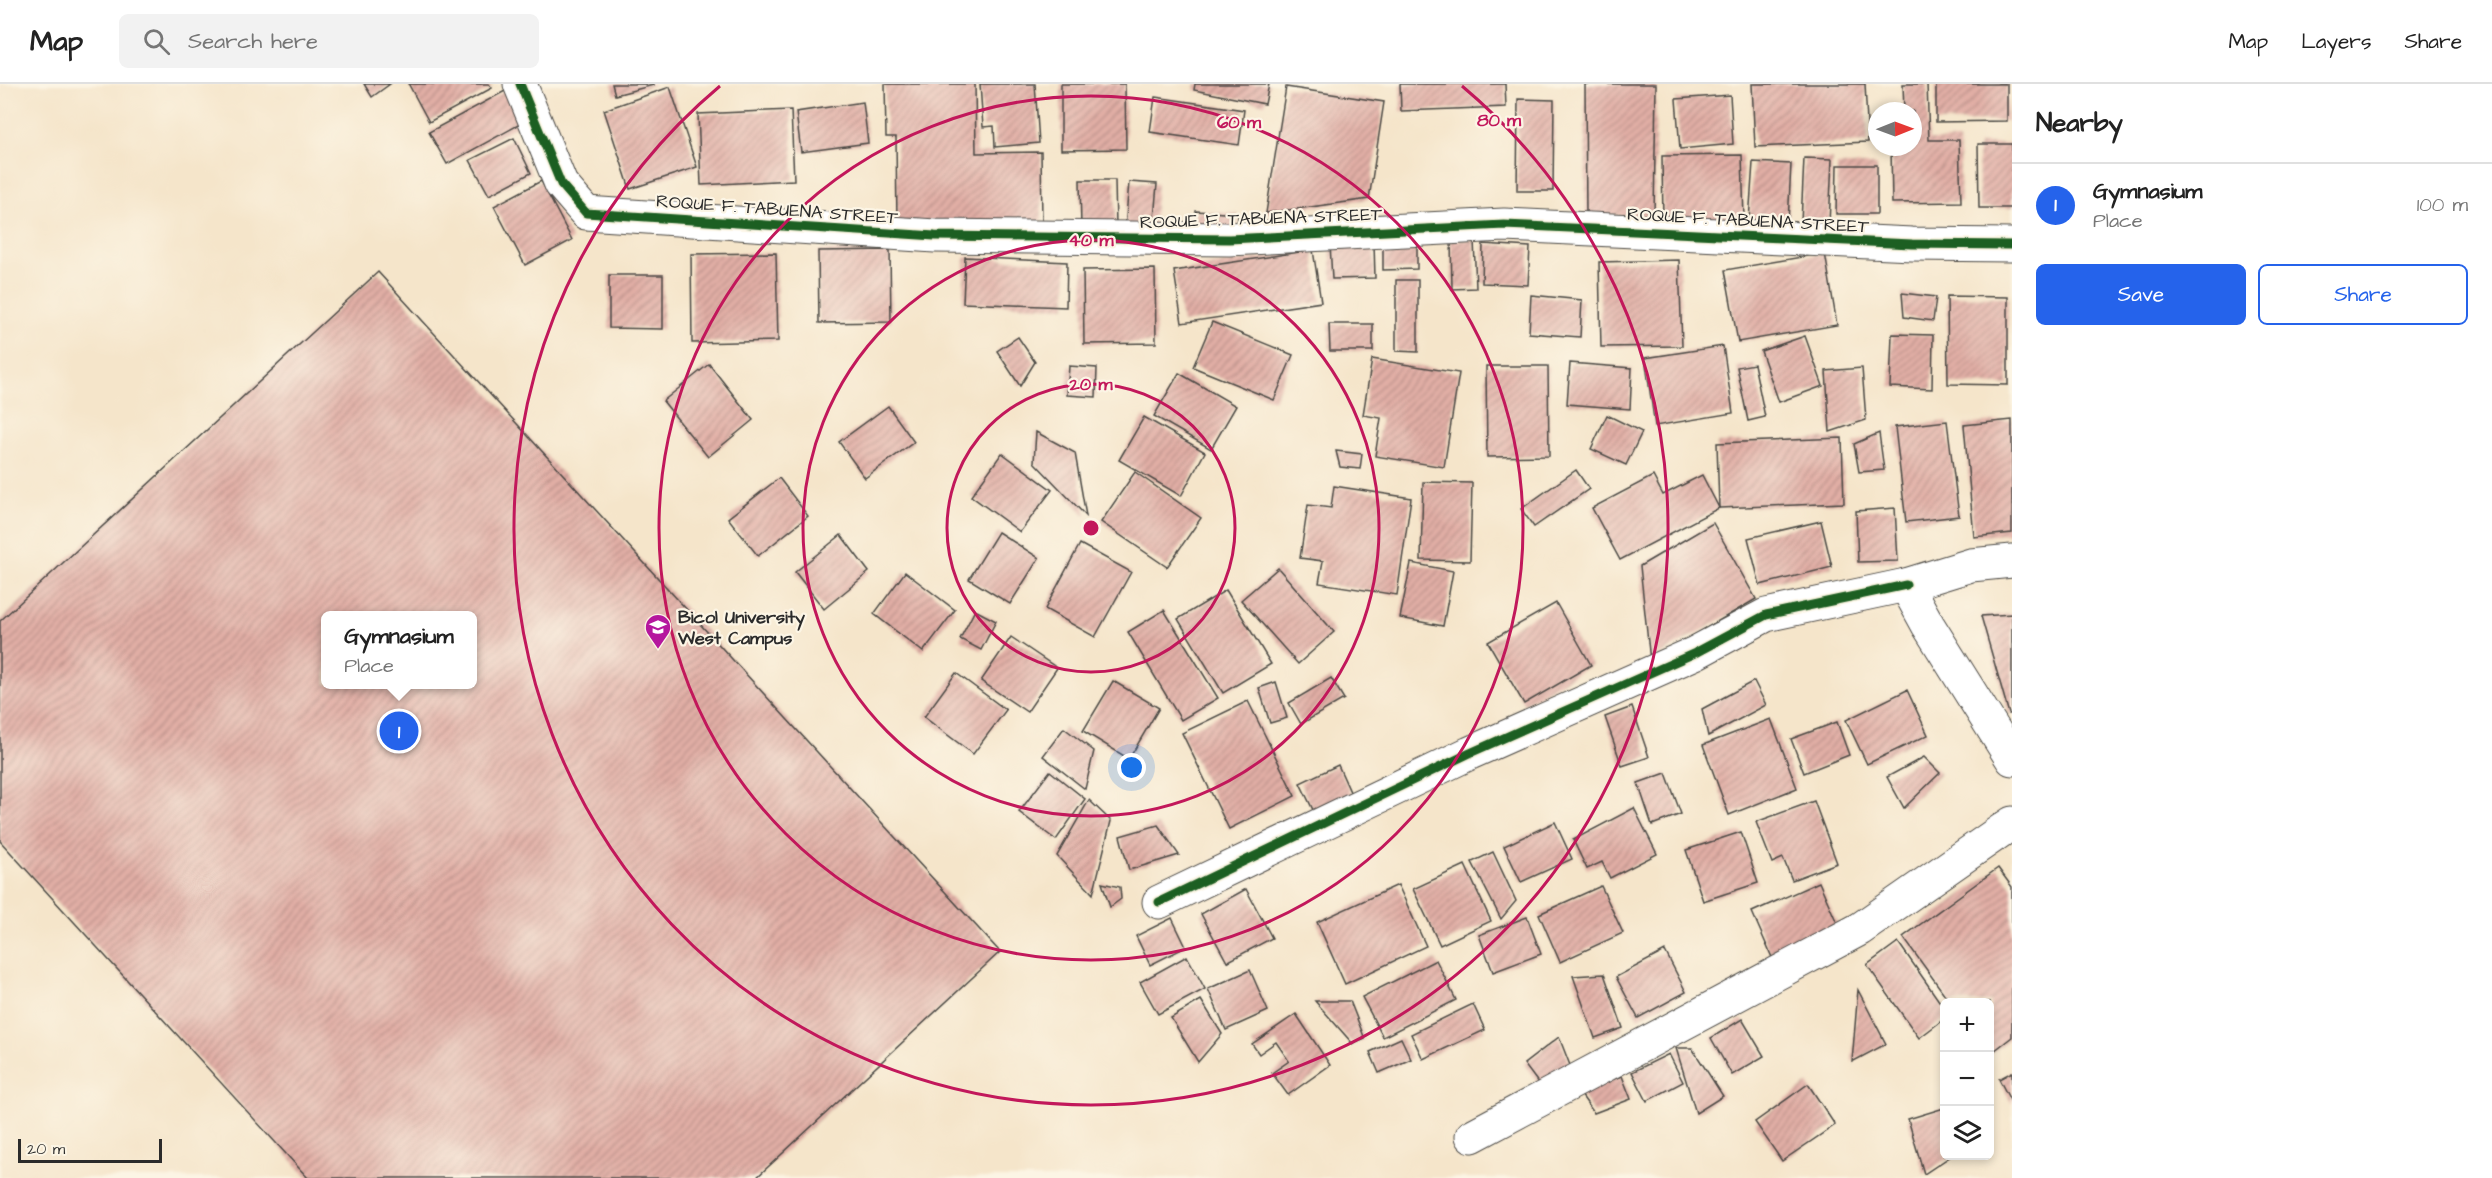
<!DOCTYPE html>
<html lang="en">
<head>
<meta charset="utf-8">
<style>
  :root { --surface:#fff; --page:#f2f2f2; --text:#222; --muted:#767676; --line:#e0e0e0; --accent:#2563eb }
  body { margin:0; font-family:"Architects Daughter",sans-serif; background:var(--page); color:var(--text) }
  .controls { position:absolute; right:18px; bottom:18px; display:grid; overflow:hidden; border-radius:9px; box-shadow:0 3px 9px #0003 }
  .controls button { width:54px; height:54px; display:grid; place-items:center; padding:0; border:0; border-bottom:2px solid var(--line); background:var(--surface); color:var(--text); font:30px sans-serif }
  .compass { position:absolute; left:1868px; top:18px; width:54px; height:54px; border-radius:50%; background:var(--surface); box-shadow:0 3px 9px #0003; rotate:89deg }
  .scale { position:absolute; left:18px; bottom:15px; width:144px; box-sizing:border-box; padding-left:6px; border:3px solid #2b2b2b; border-top:0; font-size:16px; line-height:21px; white-space:nowrap; color:#2b2b2b; -webkit-text-stroke:4px #fcf5e5; paint-order:stroke }
  .you { position:absolute; left:1132px; top:684px; width:21px; height:21px; margin:-15px; border:4px solid #fff; border-radius:50%; background:#1a73e8; box-shadow:0 0 0 9px #1a73e833 }
  .badge { display:grid; place-items:center; width:39px; height:39px; border-radius:50%; background:var(--accent); color:#fff; font-size:20px; font-weight:700 }
  .pin { position:absolute; translate:-50% -50%; border:3px solid #fff; box-shadow:0 2px 6px #0006 }
  .popup { position:absolute; left:321px; top:527px; width:156px; height:78px; box-sizing:border-box; display:grid; place-content:center; border-radius:9px; background:var(--surface); filter:drop-shadow(0 2px 4px #0005); font-size:20px; white-space:nowrap; color:var(--muted) }
  .popup b { font-size:22px; color:var(--text) }
  .popup::after { content:''; position:absolute; left:50%; top:100%; margin-left:-12px; border:12px solid transparent; border-top-color:var(--surface) }
  .list { margin:0; padding:0; list-style:none }
  h2 { display:flex; justify-content:space-between; align-items:center; height:78px; margin:0; padding:0 24px; font-size:26px }
  h2 small { font-size:20px; font-weight:400; color:var(--muted) }
  .list li { display:grid; grid-template-columns:39px 1fr auto; gap:18px; align-items:center; box-sizing:border-box; height:84px; padding:0 24px; border-top:2px solid var(--line) }
  .list b { display:block; font-size:22px; white-space:nowrap }
  .list p { margin:0; font-size:20px; white-space:nowrap; color:var(--muted) }
  .list em { font-size:20px; font-style:normal; color:var(--muted) }
  .actions { display:flex; gap:12px; padding:18px 24px }
  .actions a { flex:1; padding:14px 0; border:2px solid var(--accent); border-radius:9px; text-align:center; font-size:21px; color:var(--accent) }
  .actions .main { background:var(--accent); color:#fff }
  .icon { flex:none; width:33px; height:33px; fill:none; stroke:currentColor; stroke-width:2; stroke-linecap:round; stroke-linejoin:round }
  .map { position:relative; flex:none; width:2012px; height:1094px; overflow:hidden }
  header { display:flex; align-items:center; gap:36px; box-sizing:border-box; height:84px; padding:0 30px; background:var(--surface); border-bottom:2px solid var(--line) }
  header strong { font-size:28px }
  nav { display:flex; gap:33px; margin-inline-start:auto; font-size:21px }
  .search { width:420px; height:54px; background:var(--page); display:flex; align-items:center; gap:15px; box-sizing:border-box; padding:0 21px; border-radius:9px; color:var(--muted); font-size:22px }
  main { display:flex }
  aside { flex:1; background:var(--surface) }
  .map>svg:first-child { display:block }
</style>
</head>
<body>
<header>
<strong>Map</strong>
<div class="search"><svg class="icon" aria-label="search" viewBox="0 0 24 24"><circle cx="10" cy="10" r="6"/><path d="M15 15l6 6"/></svg>Search here</div>
<nav><a>Map</a><a>Layers</a><a>Share</a></nav>
</header>
<main>
<div class="map">
<svg width="2012" height="1094" viewBox="0 0 2012 1094">
  <defs>
    <pattern id="building-hatch" width="6" height="6" patternUnits="userSpaceOnUse" patternTransform="scale(1.5)"><rect width="6" height="6" fill="#e2afa6"/><path d="M-1 1l2-2M0 6l6-6M5 7l2-2" fill="none" stroke="#b78f87"/></pattern>
  </defs>
  <rect width="100%" height="100%" fill="#fcf5e5"/>
  <filter id="ink" filterUnits="userSpaceOnUse"><feTurbulence type="fractalNoise" baseFrequency=".0167" numOctaves="2"/><feDisplacementMap in="SourceGraphic" scale="12" xChannelSelector="R" yChannelSelector="G"/><feConvolveMatrix kernelMatrix="1 2 1 2 8 2 1 2 1" color-interpolation-filters="sRGB"/></filter>
  <filter id="wash" filterUnits="userSpaceOnUse"><feTurbulence type="fractalNoise" baseFrequency=".008" numOctaves="4" result="noise"/><feDisplacementMap in="SourceGraphic" scale="24" xChannelSelector="R" yChannelSelector="G"/><feGaussianBlur stdDeviation="1.35" result="paint"/><feColorMatrix in="noise" values="0 0 0 0 0 0 0 0 0 0 0 0 0 0 0 0 0 1.4 0 .05"/><feComposite in="paint" operator="in"/></filter>
  <g filter="url(#wash)">
    <rect width="100%" height="100%" fill="#f5e5ca"/>
    <g id="blocks">
      <g fill="url(#building-hatch)" fill-rule="evenodd">
        <polygon points="364,0 390,0 372,13"/>
        <polygon points="410,0 489,0 492,4 429,38 409,1"/>
        <polygon points="612,0 654,0 654,1 615,11"/>
        <polygon points="885,0 975,0 976,69 1041,68 1042,137 897,139 896,53 886,53"/>
        <polygon points="980,0 1035,0 1039,59 995,63 994,42 983,43"/>
        <polygon points="1061,0 1125,0 1126,65 1061,66"/>
        <polygon points="1195,0 1269,0 1265,20 1194,6"/>
        <polygon points="1400,0 1505,0 1506,23 1401,27"/>
        <polygon points="1585,0 1656,0 1654,132 1586,131"/>
        <polygon points="1752,0 1865,0 1868,58 1755,63"/>
        <polygon points="1903,0 1927,0 1929,56 1959,56 1961,118 1892,119 1891,63 1913,63 1913,27 1904,27"/>
        <polygon points="1936,0 2007,0 2007,37 1936,38"/>
        <polygon points="670,3 697,83 630,105 604,26"/>
        <polygon points="1286,3 1384,18 1369,115 1266,129"/>
        <polygon points="505,7 522,39 447,80 429,48"/>
        <polygon points="1730,11 1733,60 1680,65 1676,15"/>
        <polygon points="1155,13 1244,26 1239,61 1150,48"/>
        <polygon points="1518,15 1554,16 1553,107 1517,107"/>
        <polygon points="863,18 868,59 801,68 796,28"/>
        <polygon points="791,26 794,96 701,101 698,30"/>
        <polygon points="514,54 531,89 489,111 470,76"/>
        <polygon points="1978,60 2012,60 2012,124 1979,124"/>
        <polygon points="1742,71 1744,136 1663,138 1662,72"/>
        <polygon points="1804,74 1832,75 1829,140 1801,139"/>
        <polygon points="1753,78 1791,80 1788,139 1749,137"/>
        <polygon points="1837,81 1877,81 1877,130 1836,130"/>
        <polygon points="1080,96 1115,96 1116,143 1081,144"/>
        <polygon points="541,97 572,156 525,181 494,122"/>
        <polygon points="1129,98 1157,100 1153,147 1125,145"/>
        <polygon points="1196,127 1238,130 1237,151 1195,147"/>
        <polygon points="1417,155 1417,185 1383,186 1383,156"/>
        <polygon points="1451,156 1474,156 1476,204 1452,205"/>
        <polygon points="1374,159 1375,194 1332,195 1330,160"/>
        <polygon points="1483,160 1530,163 1528,201 1482,199"/>
        <polygon points="890,166 891,238 819,239 818,167"/>
        <polygon points="1313,166 1321,218 1182,239 1174,187"/>
        <polygon points="776,169 778,257 692,259 691,170"/>
        <polygon points="1825,169 1837,241 1738,258 1725,186"/>
        <polygon points="965,173 1067,178 1066,223 963,219"/>
        <polygon points="1679,176 1682,262 1601,263 1599,178"/>
        <polygon points="1155,185 1156,259 1084,260 1083,186"/>
        <path d="M378,188L1000,868L756,1094H308L0,757V537ZM326,532H472V600H326Z"/>
        <polygon points="609,191 663,191 663,245 609,244"/>
        <polygon points="1396,196 1418,196 1418,268 1396,267"/>
        <polygon points="1902,209 1936,213 1933,237 1904,233"/>
        <polygon points="1531,211 1582,216 1580,253 1529,249"/>
        <polygon points="1947,212 2008,213 2008,301 1948,300"/>
        <polygon points="1212,238 1293,271 1274,316 1193,283"/>
        <polygon points="1329,240 1373,240 1373,267 1330,267"/>
        <polygon points="1892,250 1933,251 1932,305 1890,303"/>
        <polygon points="1805,252 1823,302 1779,318 1761,267"/>
        <polygon points="1018,253 1035,278 1020,302 997,267"/>
        <polygon points="1723,262 1733,329 1655,342 1645,274"/>
        <polygon points="1372,275 1459,289 1444,383 1375,372 1381,334 1363,331"/>
        <polygon points="1570,279 1632,284 1630,325 1567,320"/>
        <polygon points="709,280 753,336 708,373 663,317"/>
        <polygon points="1754,280 1765,333 1748,337 1737,283"/>
        <polygon points="1069,282 1097,284 1096,313 1067,311"/>
        <polygon points="1486,282 1548,282 1549,372 1487,373"/>
        <polygon points="1862,284 1866,336 1830,348 1826,287"/>
        <polygon points="1179,289 1236,322 1211,365 1154,332"/>
        <polygon points="888,322 914,358 865,394 839,358"/>
        <polygon points="1607,331 1642,348 1626,381 1591,365"/>
        <polygon points="1144,333 1205,368 1181,412 1119,376"/>
        <polygon points="2012,336 2012,449 1974,453 1964,341"/>
        <polygon points="1947,337 1959,432 1906,438 1895,343"/>
        <polygon points="1036,348 1075,369 1086,432 1034,378"/>
        <polygon points="1879,349 1884,386 1859,388 1854,360"/>
        <polygon points="1842,354 1844,419 1719,424 1717,359"/>
        <polygon points="1336,367 1362,370 1360,385 1340,383"/>
        <polygon points="1002,369 1052,406 1020,448 971,412"/>
        <polygon points="1576,386 1589,405 1534,443 1521,425"/>
        <polygon points="1135,388 1201,434 1167,483 1101,438"/>
        <polygon points="1702,391 1719,424 1620,476 1592,424 1653,392 1663,411"/>
        <polygon points="779,394 808,432 758,472 728,434"/>
        <polygon points="1423,398 1472,399 1470,477 1421,476"/>
        <polygon points="1334,402 1411,414 1397,511 1319,499 1323,477 1300,474 1308,421 1331,424"/>
        <polygon points="1895,424 1898,477 1858,478 1856,427"/>
        <polygon points="1821,437 1832,483 1760,501 1748,454"/>
        <polygon points="1713,439 1756,515 1650,577 1640,482"/>
        <polygon points="998,448 1039,474 1010,520 969,495"/>
        <polygon points="841,451 869,488 824,525 795,488"/>
        <polygon points="1080,460 1131,488 1095,553 1045,525"/>
        <polygon points="1411,479 1453,487 1443,542 1400,534"/>
        <polygon points="1278,484 1334,548 1298,580 1241,516"/>
        <polygon points="905,488 955,526 923,568 874,530"/>
        <polygon points="1226,506 1271,580 1223,609 1178,535"/>
        <polygon points="1556,519 1591,581 1524,620 1488,558"/>
        <polygon points="975,526 996,537 981,566 960,555"/>
        <polygon points="1164,526 1218,614 1181,636 1128,548"/>
        <polygon points="2012,530 2012,630 2009,630 1981,532"/>
        <polygon points="1011,553 1057,584 1027,628 981,597"/>
        <polygon points="956,589 1006,626 973,670 924,633"/>
        <polygon points="1331,594 1344,615 1301,640 1289,619"/>
        <polygon points="1113,597 1159,624 1129,675 1083,647"/>
        <polygon points="1754,597 1766,621 1708,652 1702,625"/>
        <polygon points="1276,598 1287,634 1270,639 1259,604"/>
        <polygon points="1907,606 1928,651 1867,680 1846,636"/>
        <polygon points="1248,617 1295,712 1229,745 1182,649"/>
        <polygon points="1632,623 1649,673 1622,682 1605,633"/>
        <polygon points="1771,635 1797,704 1729,731 1703,661"/>
        <polygon points="1837,638 1849,671 1804,689 1791,655"/>
        <polygon points="1064,644 1094,667 1085,705 1043,672"/>
        <polygon points="1924,673 1940,689 1904,724 1887,693"/>
        <polygon points="1338,681 1355,719 1318,736 1300,699"/>
        <polygon points="1050,687 1085,715 1056,756 1019,728"/>
        <polygon points="1666,689 1681,730 1652,741 1638,699"/>
        <polygon points="1089,716 1111,737 1093,810 1057,772"/>
        <polygon points="1814,717 1837,779 1792,796 1783,774 1772,779 1756,738"/>
        <polygon points="1634,724 1657,770 1610,794 1602,778 1587,785 1573,756"/>
        <polygon points="1555,738 1572,775 1521,798 1504,762"/>
        <polygon points="1158,741 1179,771 1129,786 1120,752"/>
        <polygon points="1741,748 1758,799 1703,817 1686,766"/>
        <polygon points="1493,768 1516,817 1501,835 1472,778"/>
        <polygon points="1465,781 1491,837 1440,861 1413,805"/>
        <polygon points="1998,784 2012,803 2012,953 1990,970 1990,918 1950,918 1903,853"/>
        <polygon points="1819,798 1841,848 1774,878 1752,828"/>
        <polygon points="1102,799 1120,803 1121,815 1110,823"/>
        <polygon points="1398,801 1426,862 1345,900 1317,838"/>
        <polygon points="1601,802 1623,849 1560,878 1539,830"/>
        <polygon points="1246,805 1272,854 1227,878 1201,830"/>
        <polygon points="1527,833 1541,870 1493,888 1479,851"/>
        <polygon points="1172,834 1186,863 1150,881 1136,852"/>
        <polygon points="1898,858 1944,924 1944,935 1919,954 1867,881"/>
        <polygon points="1665,867 1686,908 1638,934 1616,893"/>
        <polygon points="1187,872 1205,905 1158,930 1140,898"/>
        <polygon points="1436,876 1456,916 1383,953 1362,913"/>
        <polygon points="1250,886 1268,927 1226,946 1208,905"/>
        <polygon points="1604,890 1623,944 1595,954 1573,892"/>
        <polygon points="1858,906 1886,960 1852,978"/>
        <polygon points="1201,916 1222,950 1198,978 1171,934"/>
        <polygon points="1315,917 1350,917 1365,955 1353,960"/>
        <polygon points="1473,920 1485,946 1423,975 1411,950"/>
        <polygon points="1296,930 1330,981 1288,1011 1272,989 1289,977 1276,958 1259,970 1252,960"/>
        <polygon points="1742,935 1764,972 1732,991 1711,954"/>
        <polygon points="1559,953 1573,989 1539,1000 1524,980"/>
        <polygon points="1401,954 1411,975 1379,989 1370,968"/>
        <polygon points="1676,964 1692,964 1723,1012 1696,1029"/>
        <polygon points="1669,970 1683,998 1647,1017 1632,988"/>
        <polygon points="2012,988 2012,1020 1999,995"/>
        <polygon points="1622,992 1631,1015 1594,1029 1579,1008"/>
        <polygon points="1808,1000 1835,1041 1782,1077 1755,1038"/>
        <polygon points="1944,1024 1944,1072 1951,1072 1924,1090 1908,1035"/>
      </g>
    </g>
  </g>
  <g filter="url(#ink)">
    <use href="#blocks" fill-opacity="0" stroke="#494743" stroke-width="1.5"/>
    <g fill="none" stroke-linecap="round" stroke-linejoin="round">
      <g stroke="#494743" stroke-width="35">
        <g id="street">
          <polyline points="520,0 561,100 586,129 935,152 1229,155 1504,141 1912,160 2012,161"/>
          <polyline points="2012,477 1971,481 1906,501 1928,541 2012,675"/>
          <polyline points="1159,818 1470,669 1695,569 1766,531 1906,501"/>
          <polyline points="1472,1052 1860,845 2012,739"/>
        </g>
      </g>
      <use href="#street" stroke="#fff" stroke-width="33"/>
      <g stroke="#fcf5e5" stroke-width="13">
        <g id="cycleway">
          <polyline points="520,0 561,100 586,129 935,152 1229,155 1504,141 1912,160 2012,161"/>
          <polyline points="1159,818 1470,669 1695,569 1766,531 1906,501"/>
        </g>
      </g>
      <use href="#cycleway" stroke="#1b5e20" stroke-width="9"/>
    </g>
  </g>
  <g fill="none" stroke="#c2185b" stroke-width="3">
    <circle cx="1091" cy="444" r="144"/>
    <circle cx="1091" cy="444" r="288"/>
    <circle cx="1091" cy="444" r="432"/>
    <path d="M1462 2A577 577 0 1 1 720 2"/>
  </g>
  <defs>
    <g id="university-pin" transform="scale(1.35)"><path d="M0 17L-7.5 6A9.5 9.5 0 1 1 7.5 6Z" fill="#b5179e" stroke="#fcf5e5"/><path d="M0-5L7-2L0 1L-7-2ZM-4 1L0 2.5L4 1V4Q0 6-4 4Z" fill="#fff"/></g>
  </defs>
  <g fill-rule="evenodd">
    <use href="#university-pin" x="658" y="543"/>
  </g>
  <g text-anchor="middle" stroke-width="4.5" stroke-linejoin="round" paint-order="stroke">
    <g font-size="18" fill="#2b2b2b" stroke="#fcf5e5">
      <text transform="translate(777 125) rotate(4)" y="6">ROQUE F. TABUENA STREET</text>
      <text transform="translate(1261 134) rotate(-2)" y="6">ROQUE F. TABUENA STREET</text>
      <text transform="translate(1748 136) rotate(3)" y="6">ROQUE F. TABUENA STREET</text>
    </g>
    <g font-size="18" font-weight="bold" fill="#2b2b2b" stroke="#fcf5e5" text-anchor="start">
      <text x="678" y="539">Bicol University<tspan x="678" dy="21">West Campus</tspan></text>
    </g>
  </g>
  <circle cx="1091" cy="444" r="9" fill="#c2185b" stroke="#fcf5e5" stroke-width="3"/>
  <g font-size="18" text-anchor="middle" font-weight="bold" fill="#c2185b" stroke="#fcf5e5" stroke-width="4.5" stroke-linejoin="round" paint-order="stroke">
    <text x="1499" y="42">80 m</text>
    <text x="1239" y="44">60 m</text>
    <text x="1091" y="162">40 m</text>
    <text x="1091" y="306">20 m</text>
  </g>
</svg>
<div class="controls">
<button>+</button>
<button>−</button>
<button><svg class="icon" aria-label="layers" viewBox="0 0 24 24"><path d="M12 4l9 5-9 5-9-5zM3 14l9 5 9-5"/></svg></button>
</div>
<svg class="compass" viewBox="-18 -18 36 36"><path d="M0-13l5 13h-10z" fill="#e53935"/><path d="M0 13l5-13h-10z" fill="#767676"/></svg>
<div class="scale">20 m</div>
<div class="you"></div>
<div class="pin badge" style="left:399px;top:647px">1</div>
<div class="popup"><b>Gymnasium</b>Place</div>
</div>
<aside>
<h2>Nearby<small></small></h2>
<ul class="list">
<li><span class="badge">1</span><div><b>Gymnasium</b><p>Place</p></div><em>100 m</em></li>
</ul>
<div class="actions"><a class="main">Save</a><a>Share</a></div>
</aside>
</main>
</body>
</html>
